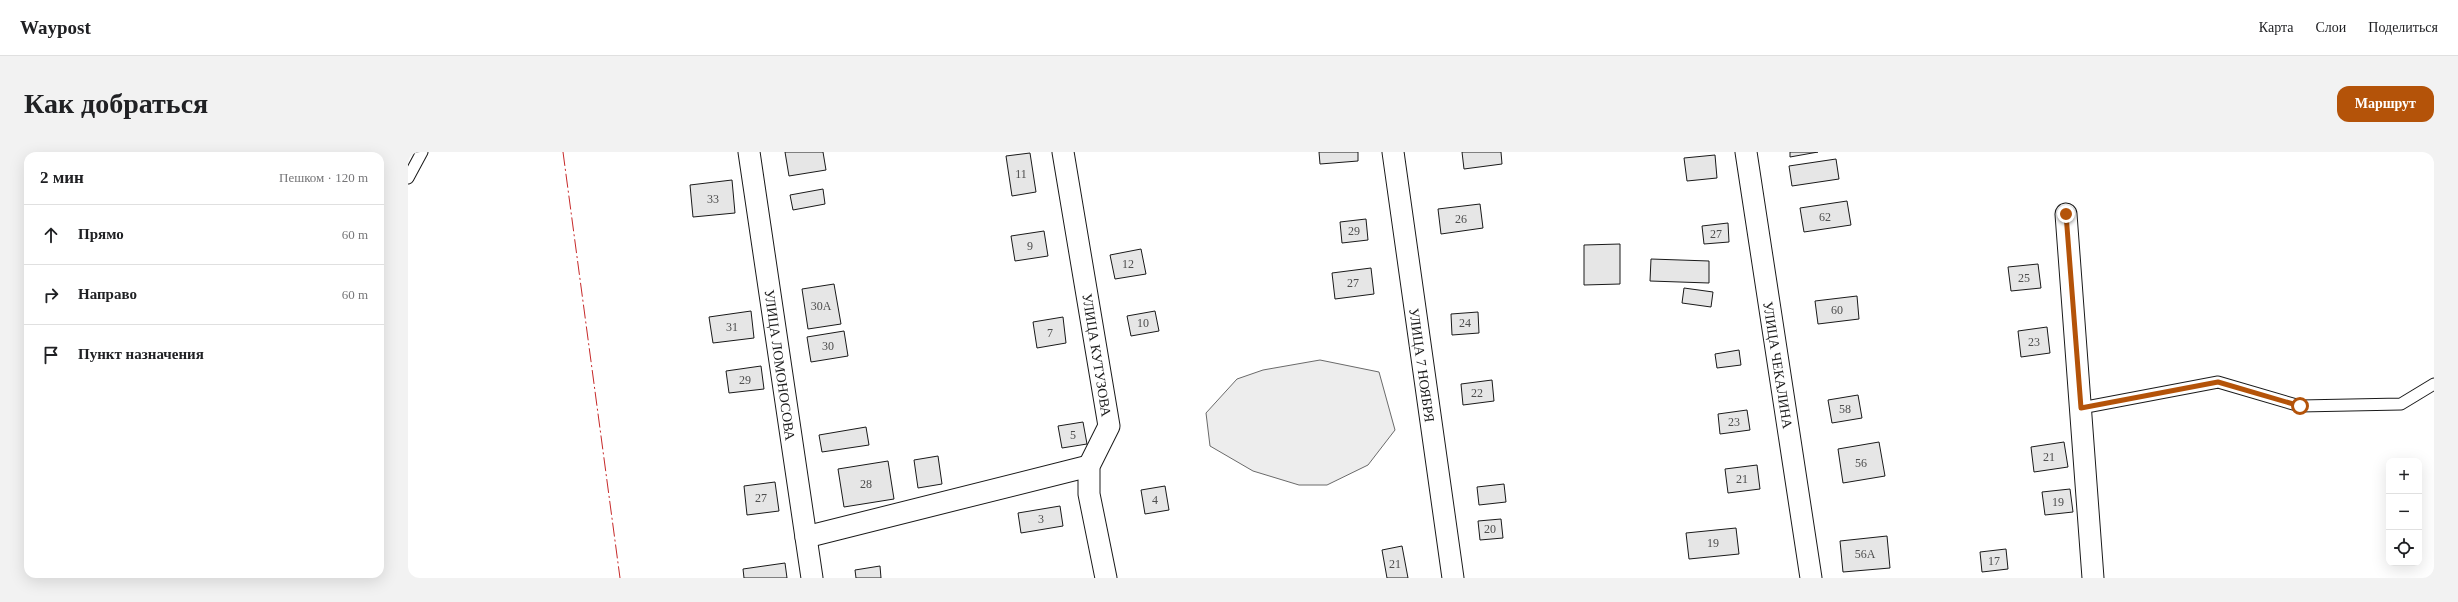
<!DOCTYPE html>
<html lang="ru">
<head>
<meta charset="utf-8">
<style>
  :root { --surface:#fff; --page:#f2f2f2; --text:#202124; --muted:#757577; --line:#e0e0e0; --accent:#b45309 }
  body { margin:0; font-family:Georgia,serif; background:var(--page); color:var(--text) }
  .controls { position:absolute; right:12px; bottom:12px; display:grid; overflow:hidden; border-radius:8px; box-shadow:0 4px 16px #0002 }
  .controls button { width:36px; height:36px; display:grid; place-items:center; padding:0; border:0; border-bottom:1px solid var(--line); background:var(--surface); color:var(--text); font:20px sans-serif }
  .stop { position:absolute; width:12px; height:12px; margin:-9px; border:3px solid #b45309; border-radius:50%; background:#fff }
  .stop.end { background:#b45309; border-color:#fff; box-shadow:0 1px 4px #0008 }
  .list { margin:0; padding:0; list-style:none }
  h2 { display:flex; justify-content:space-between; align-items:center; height:52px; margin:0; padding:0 16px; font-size:17px }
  h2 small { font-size:13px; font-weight:400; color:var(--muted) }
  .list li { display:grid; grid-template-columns:26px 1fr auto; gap:12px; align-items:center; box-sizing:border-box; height:60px; padding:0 16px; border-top:1px solid var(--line) }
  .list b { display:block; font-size:15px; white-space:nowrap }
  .list em { font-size:13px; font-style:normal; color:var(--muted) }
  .icon { flex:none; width:22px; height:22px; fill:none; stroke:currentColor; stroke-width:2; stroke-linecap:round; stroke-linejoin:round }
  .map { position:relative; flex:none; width:2026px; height:426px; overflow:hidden; border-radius:12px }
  header { display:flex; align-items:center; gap:24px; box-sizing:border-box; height:56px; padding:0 20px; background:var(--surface); border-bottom:1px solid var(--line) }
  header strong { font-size:19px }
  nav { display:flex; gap:22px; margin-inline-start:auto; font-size:14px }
  .intro { display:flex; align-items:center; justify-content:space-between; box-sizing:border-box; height:96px; padding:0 24px }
  h1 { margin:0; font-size:28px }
  .button { padding:10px 18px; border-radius:12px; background:var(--accent); color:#fff; font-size:14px; font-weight:700 }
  main { display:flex; gap:24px; padding:0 24px }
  aside { flex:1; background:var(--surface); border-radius:12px; box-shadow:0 4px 16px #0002 }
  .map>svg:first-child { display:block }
</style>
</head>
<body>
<header>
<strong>Waypost</strong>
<nav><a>Карта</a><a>Слои</a><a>Поделиться</a></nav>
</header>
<div class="intro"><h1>Как добраться</h1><a class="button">Маршрут</a></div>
<main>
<aside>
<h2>2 мин<small>Пешком · 120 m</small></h2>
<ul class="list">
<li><svg class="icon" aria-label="ahead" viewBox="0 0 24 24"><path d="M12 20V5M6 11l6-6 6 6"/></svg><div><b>Прямо</b></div><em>60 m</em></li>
<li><svg class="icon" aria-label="right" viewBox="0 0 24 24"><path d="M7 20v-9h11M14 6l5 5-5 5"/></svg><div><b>Направо</b></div><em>60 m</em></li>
<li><svg class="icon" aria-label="arrive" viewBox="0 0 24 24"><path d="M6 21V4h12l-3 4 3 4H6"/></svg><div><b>Пункт назначения</b></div></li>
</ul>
</aside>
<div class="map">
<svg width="2026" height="426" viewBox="0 0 2026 426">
  <rect width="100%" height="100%" fill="#fff"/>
  <polygon fill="#ededed" stroke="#6a6a6a" points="912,208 971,220 987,278 960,313 919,333 891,333 845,319 802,294 798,261 829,227 855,218"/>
  <g fill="#e6e6e6" stroke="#1a1a1a">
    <polygon points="377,0 415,0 418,18 381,24"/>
    <polygon points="911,0 950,0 950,9 912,12"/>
    <polygon points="1054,0 1093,0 1094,12 1056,17"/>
    <polygon points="1382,0 1410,0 1382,5"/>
    <polygon points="622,1 628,40 604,44 598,4"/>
    <polygon points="1307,3 1309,26 1279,29 1276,6"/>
    <polygon points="1428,7 1431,27 1384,34 1381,14"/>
    <polygon points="324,28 327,61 285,65 282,33"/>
    <polygon points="415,37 417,52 385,58 382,43"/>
    <polygon points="1439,49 1443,73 1396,80 1392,56"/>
    <polygon points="1072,52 1075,76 1033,82 1030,57"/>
    <polygon points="958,67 960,88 934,91 932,70"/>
    <polygon points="1320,71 1321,90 1296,92 1294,74"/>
    <polygon points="636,79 640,104 607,109 603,84"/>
    <polygon points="1212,92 1212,132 1176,133 1176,93"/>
    <polygon points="733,97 738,122 707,127 702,103"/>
    <polygon points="1243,107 1301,109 1301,131 1242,129"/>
    <polygon points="1630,112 1633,136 1603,139 1600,115"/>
    <polygon points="963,116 966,142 927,147 924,121"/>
    <polygon points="426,132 433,172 400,177 394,137"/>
    <polygon points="1276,136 1305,140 1303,155 1274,151"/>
    <polygon points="1449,144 1451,167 1410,172 1407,149"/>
    <polygon points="343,159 346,186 305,191 301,165"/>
    <polygon points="747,159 751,179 723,184 719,164"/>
    <polygon points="1070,160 1071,181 1044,183 1043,162"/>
    <polygon points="655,165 658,191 629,196 625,170"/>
    <polygon points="1639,175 1642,201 1613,205 1610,179"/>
    <polygon points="436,179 440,204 403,210 399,185"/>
    <polygon points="1331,198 1333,213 1309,216 1307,202"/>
    <polygon points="353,214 356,237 321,241 318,219"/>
    <polygon points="1084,228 1086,249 1055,253 1053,232"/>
    <polygon points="1450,243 1454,266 1424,271 1420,248"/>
    <polygon points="1339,258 1342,278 1312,282 1310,262"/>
    <polygon points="675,270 679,292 654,296 650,274"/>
    <polygon points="458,275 461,293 414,300 411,283"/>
    <polygon points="1471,290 1477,324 1435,331 1430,297"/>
    <polygon points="1656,290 1660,315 1626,320 1623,295"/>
    <polygon points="530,304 534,332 510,336 506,308"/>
    <polygon points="480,309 486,347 436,355 430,317"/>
    <polygon points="1349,313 1352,337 1320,341 1317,317"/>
    <polygon points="367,330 371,359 339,363 336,334"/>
    <polygon points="1096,332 1098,350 1071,353 1069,335"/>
    <polygon points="757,334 761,358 737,362 733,338"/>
    <polygon points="1662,337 1665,360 1637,363 1634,340"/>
    <polygon points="652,354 655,374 613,381 610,361"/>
    <polygon points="1093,367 1095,386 1072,388 1070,369"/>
    <polygon points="1328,376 1331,402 1281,407 1278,381"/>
    <polygon points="1479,384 1482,416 1435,420 1432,389"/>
    <polygon points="994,394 1000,426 979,426 974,398"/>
    <polygon points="1598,397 1600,417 1574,420 1572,400"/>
    <polygon points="377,411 379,426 336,426 335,417"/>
    <polygon points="472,414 473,426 448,426 447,418"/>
  </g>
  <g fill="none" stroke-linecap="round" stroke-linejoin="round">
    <g stroke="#1a1a1a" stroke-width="13">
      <g id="service">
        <polyline points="0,26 14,0"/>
        <polyline points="1673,256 1810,230 1892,254 1993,252 2026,232"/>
      </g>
    </g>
    <g stroke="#1a1a1a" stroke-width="23">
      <g id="minor">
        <polyline points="341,0 404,426"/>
        <polyline points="655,0 701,274 681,314 681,342 698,426"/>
        <polyline points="985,0 1045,426"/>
        <polyline points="1338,0 1403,426"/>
        <polyline points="1658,62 1685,426"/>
        <polyline points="398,385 681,314"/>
      </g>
    </g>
    <use href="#service" stroke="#fff" stroke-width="11"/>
    <use href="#minor" stroke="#fff" stroke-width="21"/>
    <polyline stroke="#c62828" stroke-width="1" stroke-dasharray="14 3 2 3" stroke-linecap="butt" points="155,0 212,426"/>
  </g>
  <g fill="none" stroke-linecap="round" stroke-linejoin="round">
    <polyline stroke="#b45309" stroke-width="5" points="1658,62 1673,256 1810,230 1892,254"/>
  </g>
  <g text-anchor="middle" stroke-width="3" stroke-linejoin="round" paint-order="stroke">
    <g font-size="12" fill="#4d4d4d">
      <text x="613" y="26">11</text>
      <text x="305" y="51">33</text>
      <text x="1417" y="69">62</text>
      <text x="1053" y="71">26</text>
      <text x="946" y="83">29</text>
      <text x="1308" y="86">27</text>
      <text x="622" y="98">9</text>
      <text x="720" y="116">12</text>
      <text x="1616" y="130">25</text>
      <text x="945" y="135">27</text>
      <text x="413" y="158">30А</text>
      <text x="1429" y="162">60</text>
      <text x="735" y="175">10</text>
      <text x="1057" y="175">24</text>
      <text x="324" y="179">31</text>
      <text x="642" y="185">7</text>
      <text x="1626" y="194">23</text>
      <text x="420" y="198">30</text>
      <text x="337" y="232">29</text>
      <text x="1069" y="245">22</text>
      <text x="1437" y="261">58</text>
      <text x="1326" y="274">23</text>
      <text x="665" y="287">5</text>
      <text x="1641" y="309">21</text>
      <text x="1453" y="315">56</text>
      <text x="1334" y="331">21</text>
      <text x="458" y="336">28</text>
      <text x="353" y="350">27</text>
      <text x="747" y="352">4</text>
      <text x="1650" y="354">19</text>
      <text x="633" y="371">3</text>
      <text x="1082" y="381">20</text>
      <text x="1305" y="395">19</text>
      <text x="1457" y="406">56А</text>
      <text x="1586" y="413">17</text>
      <text x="987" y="416">21</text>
    </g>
    <g font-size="14" fill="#1a1a1a" stroke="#fff">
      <text transform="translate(689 203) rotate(81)" y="5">УЛИЦА КУТУЗОВА</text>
      <text transform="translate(372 213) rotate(82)" y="5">УЛИЦА ЛОМОНОСОВА</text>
      <text transform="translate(1014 213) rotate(82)" y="5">УЛИЦА 7 НОЯБРЯ</text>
      <text transform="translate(1370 213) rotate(81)" y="5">УЛИЦА ЧЕКАЛИНА</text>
    </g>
  </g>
</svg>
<div class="controls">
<button>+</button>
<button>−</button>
<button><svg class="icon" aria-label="locate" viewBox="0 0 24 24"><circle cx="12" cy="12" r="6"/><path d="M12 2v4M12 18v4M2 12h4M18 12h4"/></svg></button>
</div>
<div class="stop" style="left:1892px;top:254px"></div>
<div class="stop end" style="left:1658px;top:62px"></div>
</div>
</main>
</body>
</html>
